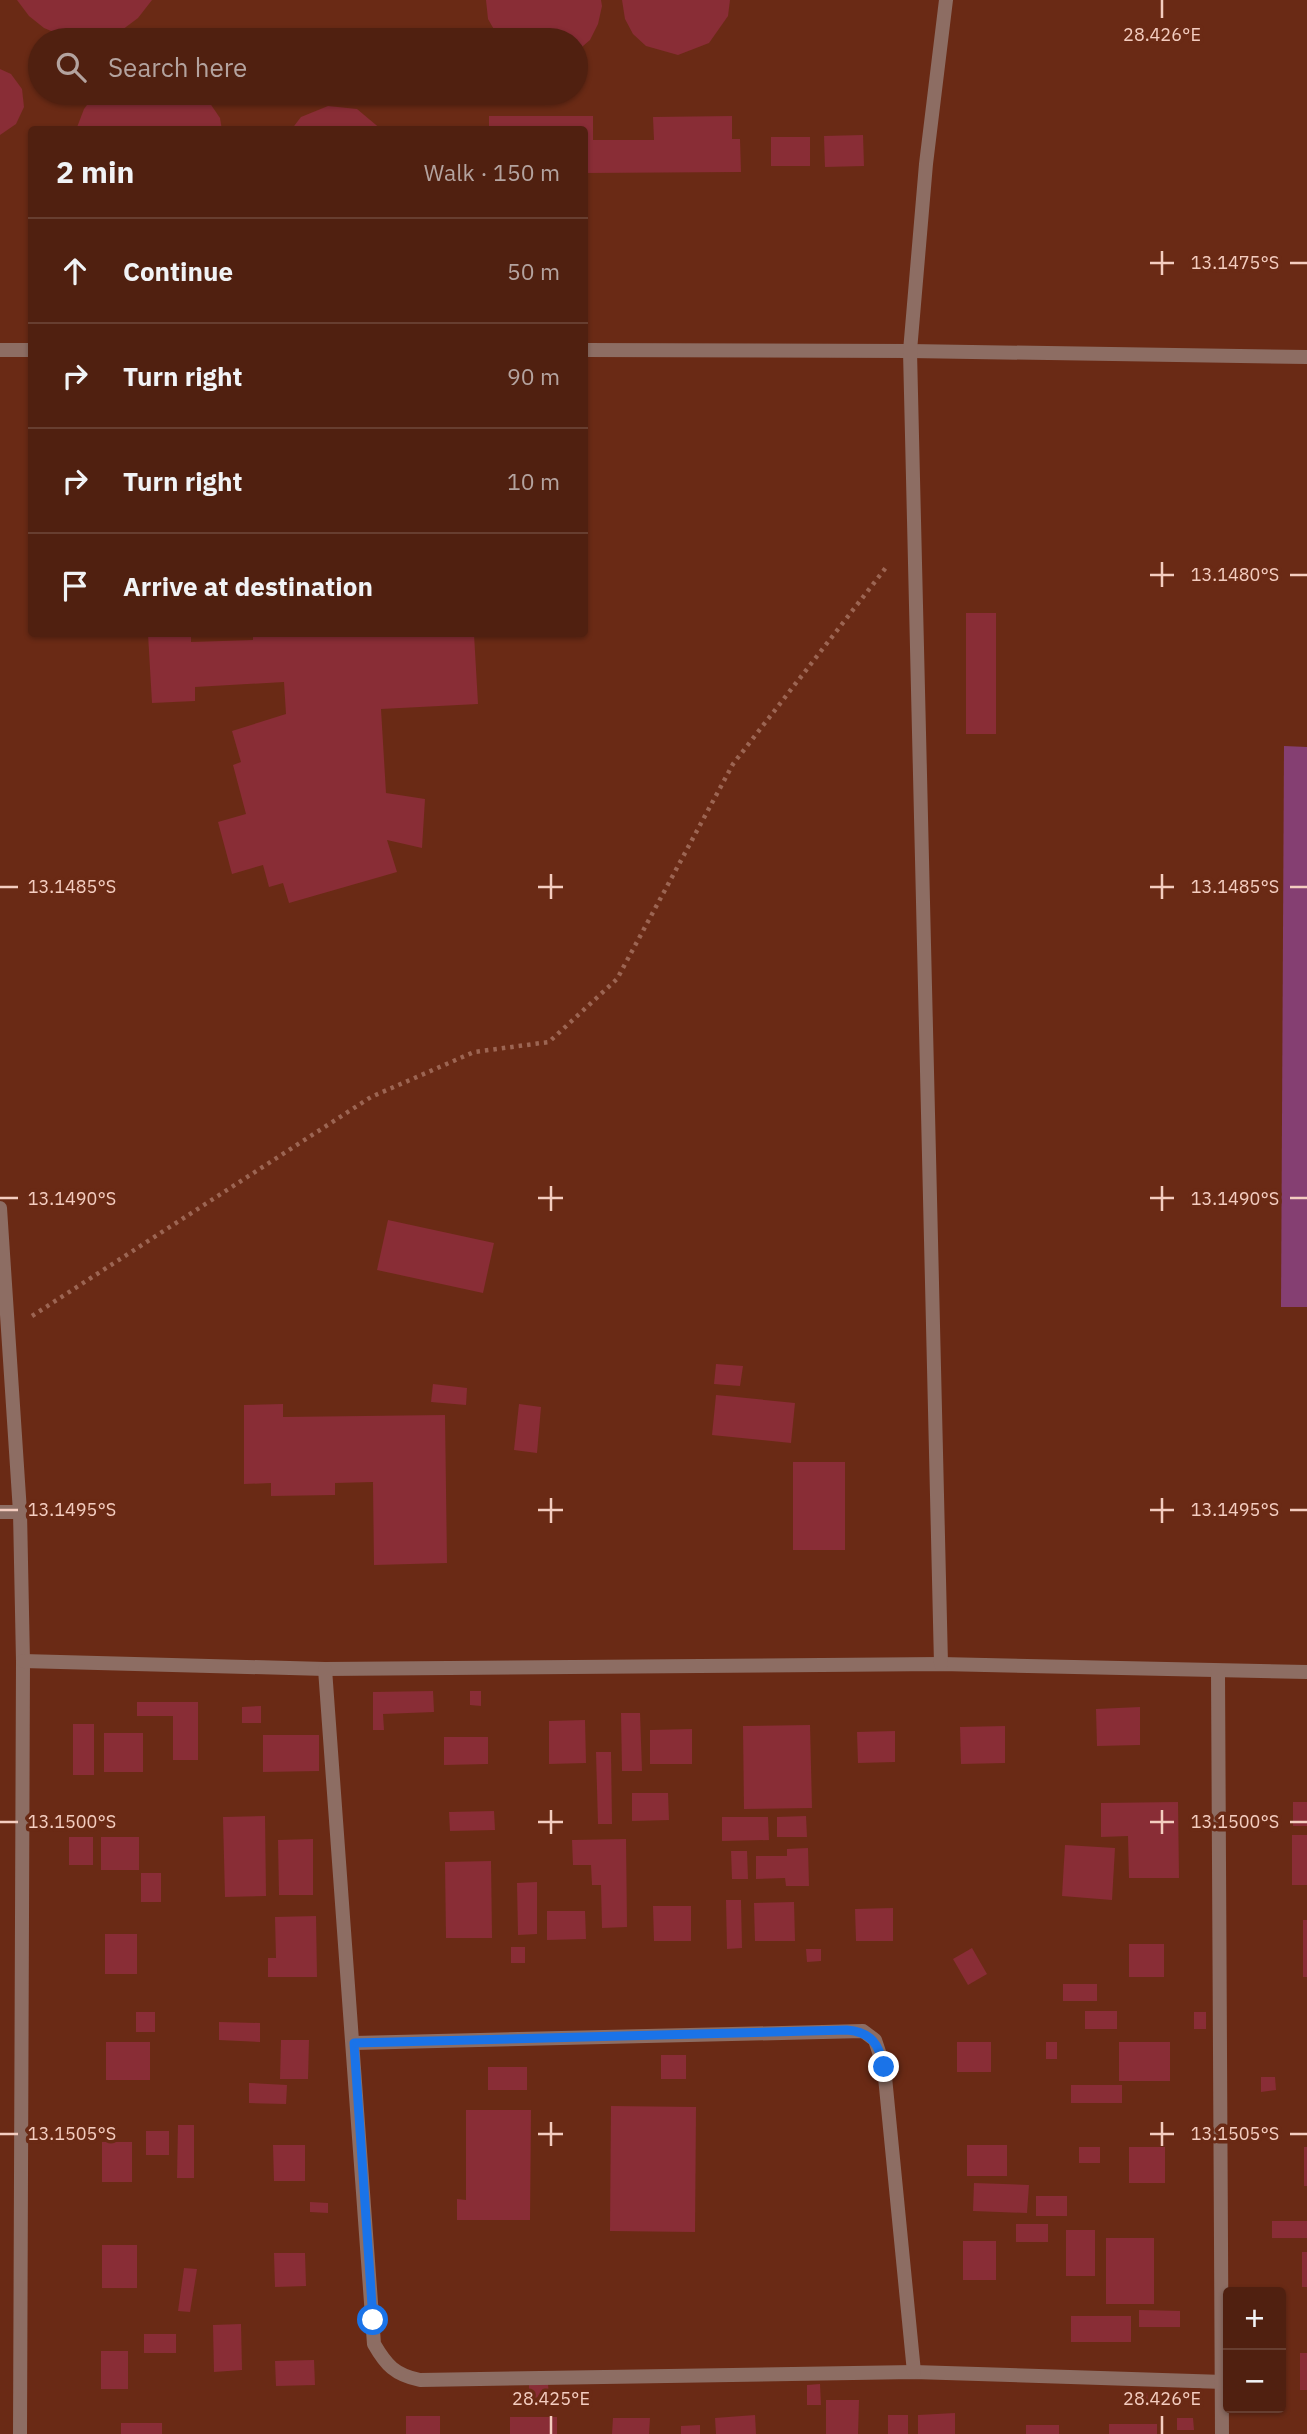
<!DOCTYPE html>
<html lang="en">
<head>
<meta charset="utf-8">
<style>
  :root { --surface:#502010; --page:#5a2d1e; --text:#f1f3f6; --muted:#b4a39f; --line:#673e30 }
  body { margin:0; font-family:"IBM Plex Sans",sans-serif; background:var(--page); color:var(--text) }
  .controls { position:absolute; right:21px; bottom:21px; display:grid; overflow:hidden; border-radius:7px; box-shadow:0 2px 5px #0004 }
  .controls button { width:63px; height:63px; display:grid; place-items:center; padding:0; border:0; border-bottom:2px solid var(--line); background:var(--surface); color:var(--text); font:35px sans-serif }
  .stop { position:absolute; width:21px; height:21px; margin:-16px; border:5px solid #1a73e8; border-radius:50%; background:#fff }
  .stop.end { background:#1a73e8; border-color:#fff; box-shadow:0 2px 7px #0008 }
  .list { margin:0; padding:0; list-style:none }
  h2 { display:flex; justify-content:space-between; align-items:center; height:91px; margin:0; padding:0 28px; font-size:30px }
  h2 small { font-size:23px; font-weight:400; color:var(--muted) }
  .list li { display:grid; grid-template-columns:46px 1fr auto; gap:21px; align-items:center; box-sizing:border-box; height:105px; padding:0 28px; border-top:2px solid var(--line) }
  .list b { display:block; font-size:26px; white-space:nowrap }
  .list em { font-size:23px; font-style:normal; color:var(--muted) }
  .icon { flex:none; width:38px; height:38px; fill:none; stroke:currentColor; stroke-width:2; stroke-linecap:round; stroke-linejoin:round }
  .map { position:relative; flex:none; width:1307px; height:2434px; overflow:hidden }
  .search { position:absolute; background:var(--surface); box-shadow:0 2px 5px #0004; left:28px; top:28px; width:560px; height:77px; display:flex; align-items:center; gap:18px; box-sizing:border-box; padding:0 24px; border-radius:38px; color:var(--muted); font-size:26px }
  .panel { position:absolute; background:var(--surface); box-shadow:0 2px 5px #0004; left:28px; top:126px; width:560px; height:511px; border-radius:7px }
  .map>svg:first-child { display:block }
</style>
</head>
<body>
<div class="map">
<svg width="1307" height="2434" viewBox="0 0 1307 2434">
  <rect width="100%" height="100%" fill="#6a2a15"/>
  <polygon fill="#853f72" points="1284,746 1307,747 1307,1307 1281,1307"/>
  <g fill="#892d36">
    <polygon points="17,0 152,0 138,18 122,30 103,38 83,39 63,36 44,28 29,16"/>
    <polygon points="486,0 601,0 602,6 598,24 590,40 576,52 576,40 500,40 488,19"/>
    <polygon points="622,0 730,0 728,16 709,43 678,55 646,46 633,34 625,19"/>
    <polygon points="0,69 11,74 22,89 24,107 16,124 0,135"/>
    <polygon points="96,93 203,93 220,118 222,130 76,130 84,109"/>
    <polygon points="328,106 357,109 382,130 291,130 301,117"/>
    <polygon points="489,116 593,116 593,140 654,140 653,117 732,116 732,139 740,139 741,172 584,173 584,130 489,130"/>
    <polygon points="863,135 864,166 825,167 824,136"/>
    <rect x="771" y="137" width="39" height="29"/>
    <rect x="966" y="613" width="30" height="121"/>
    <polygon points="148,634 191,634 191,642 253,640 253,634 474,634 478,704 381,709 386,793 425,799 422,848 387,840 397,872 289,903 283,883 269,887 263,865 232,874 218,822 246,814 233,765 241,762 232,731 286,714 284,682 195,687 195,701 152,703"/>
    <polygon points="388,1220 494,1243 483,1293 377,1270"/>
    <polygon points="716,1364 743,1366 740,1386 714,1384"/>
    <polygon points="433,1384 467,1388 466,1405 431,1402"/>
    <polygon points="716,1395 795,1403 791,1443 712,1435"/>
    <polygon points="283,1404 283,1417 445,1415 447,1563 374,1565 373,1482 335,1483 335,1495 271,1496 271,1483 244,1484 244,1405"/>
    <polygon points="519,1404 541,1407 537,1453 514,1450"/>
    <rect x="793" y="1462" width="52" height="88"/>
    <polygon points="433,1691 434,1712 383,1714 384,1730 373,1730 373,1692"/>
    <polygon points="470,1691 481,1691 481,1706 470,1705"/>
    <polygon points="137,1702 198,1702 198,1760 173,1760 173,1716 137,1716"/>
    <polygon points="261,1706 261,1723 242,1723 242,1707"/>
    <polygon points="1140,1707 1140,1745 1097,1746 1096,1709"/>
    <polygon points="621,1713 640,1713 642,1771 622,1771"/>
    <polygon points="585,1720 586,1763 549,1764 549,1721"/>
    <rect x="73" y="1724" width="21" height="51"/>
    <polygon points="810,1725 812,1808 744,1809 743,1726"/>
    <polygon points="1005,1726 1005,1763 961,1764 960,1727"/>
    <polygon points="692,1729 692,1764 650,1764 650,1730"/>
    <polygon points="895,1731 895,1762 858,1763 857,1732"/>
    <rect x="104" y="1733" width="39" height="39"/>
    <polygon points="263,1735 319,1735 319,1771 263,1772"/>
    <polygon points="444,1737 488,1737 488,1764 444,1765"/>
    <polygon points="596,1752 611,1752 612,1824 598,1824"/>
    <polygon points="632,1793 668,1793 669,1820 632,1821"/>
    <polygon points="1178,1802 1179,1878 1129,1878 1128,1836 1101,1837 1101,1803"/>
    <rect x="1293" y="1802" width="14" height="24"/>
    <polygon points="494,1811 495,1830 450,1831 449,1812"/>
    <polygon points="265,1816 266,1896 225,1897 223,1817"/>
    <polygon points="806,1816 807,1837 777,1837 777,1817"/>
    <polygon points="722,1817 768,1817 769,1840 722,1841"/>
    <rect x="1292" y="1835" width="15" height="50"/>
    <rect x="69" y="1837" width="24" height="28"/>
    <rect x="101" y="1837" width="38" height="33"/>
    <polygon points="313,1839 313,1895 279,1895 278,1840"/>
    <polygon points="626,1839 627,1927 602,1928 601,1885 592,1885 591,1865 573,1865 572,1840"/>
    <polygon points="1065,1845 1115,1848 1112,1900 1062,1896"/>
    <polygon points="808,1848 809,1886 786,1886 785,1878 756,1879 756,1856 787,1856 787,1849"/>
    <polygon points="731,1851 747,1851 748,1879 732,1879"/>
    <polygon points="491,1861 492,1938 446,1938 445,1862"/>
    <rect x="141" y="1873" width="20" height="29"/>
    <polygon points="537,1882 537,1934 518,1935 517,1883"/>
    <polygon points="726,1900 741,1900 742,1948 727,1949"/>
    <polygon points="794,1902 795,1941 755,1941 754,1903"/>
    <polygon points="653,1906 691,1906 691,1941 654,1941"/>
    <polygon points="893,1908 893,1941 856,1941 855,1909"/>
    <polygon points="547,1911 585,1911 586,1939 547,1940"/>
    <polygon points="316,1916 317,1977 268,1977 268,1958 276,1958 275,1917"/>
    <rect x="1303" y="1920" width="4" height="57"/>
    <rect x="105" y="1934" width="32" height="40"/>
    <rect x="1129" y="1944" width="35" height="33"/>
    <rect x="511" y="1947" width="14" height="16"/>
    <polygon points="972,1948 987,1974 968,1985 953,1959"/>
    <polygon points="806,1949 821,1949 821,1961 807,1962"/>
    <rect x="1063" y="1984" width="34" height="17"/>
    <rect x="1085" y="2011" width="32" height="18"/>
    <rect x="136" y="2012" width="19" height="20"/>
    <rect x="1194" y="2012" width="12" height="17"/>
    <polygon points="219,2022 260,2023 260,2042 219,2040"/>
    <polygon points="281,2040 309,2040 308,2079 280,2079"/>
    <rect x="106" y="2042" width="44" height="38"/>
    <rect x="957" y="2042" width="34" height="30"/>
    <rect x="1046" y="2042" width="11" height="17"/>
    <rect x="1119" y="2042" width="51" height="39"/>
    <rect x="661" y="2055" width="25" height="24"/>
    <rect x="488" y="2067" width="39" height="23"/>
    <polygon points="1261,2077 1275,2077 1276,2090 1261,2092"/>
    <polygon points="249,2083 287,2085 286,2104 249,2103"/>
    <rect x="1071" y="2085" width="51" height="18"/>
    <polygon points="611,2106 696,2107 695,2232 610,2231"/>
    <polygon points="466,2110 531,2110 530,2220 457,2220 457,2199 466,2200"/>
    <polygon points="178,2125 194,2125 194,2178 177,2178"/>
    <rect x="146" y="2131" width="23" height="24"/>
    <rect x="102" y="2142" width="30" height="40"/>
    <polygon points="273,2145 305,2145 305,2181 274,2181"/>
    <rect x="967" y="2145" width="40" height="31"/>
    <rect x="1079" y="2147" width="21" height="16"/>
    <rect x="1129" y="2147" width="36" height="36"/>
    <rect x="1304" y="2147" width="3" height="39"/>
    <polygon points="974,2183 1029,2185 1027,2213 973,2211"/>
    <rect x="1036" y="2196" width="31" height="20"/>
    <polygon points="310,2202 328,2203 328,2213 310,2212"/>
    <rect x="1272" y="2221" width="35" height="17"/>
    <rect x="1016" y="2224" width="32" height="18"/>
    <rect x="1066" y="2230" width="29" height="46"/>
    <rect x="1106" y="2238" width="48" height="66"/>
    <rect x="963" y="2241" width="33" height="39"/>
    <rect x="102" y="2245" width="35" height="43"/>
    <rect x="1302" y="2252" width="5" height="35"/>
    <polygon points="274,2253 305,2253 306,2286 275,2287"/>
    <polygon points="184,2268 197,2269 190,2312 178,2311"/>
    <polygon points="1139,2310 1180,2311 1180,2327 1139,2327"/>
    <rect x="1071" y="2316" width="60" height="26"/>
    <polygon points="241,2324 242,2370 214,2372 213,2325"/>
    <rect x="144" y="2334" width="32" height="19"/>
    <rect x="101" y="2351" width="27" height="38"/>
    <rect x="1300" y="2353" width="7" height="37"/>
    <polygon points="314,2360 315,2385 276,2386 275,2361"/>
    <polygon points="548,2384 549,2397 529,2398 529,2385"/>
    <polygon points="820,2384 821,2405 807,2405 807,2385"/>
    <polygon points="1147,2393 1148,2401 1124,2402 1124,2394"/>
    <polygon points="826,2400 859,2400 858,2434 826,2434"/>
    <polygon points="955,2413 955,2434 918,2434 918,2415"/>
    <polygon points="755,2415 756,2434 716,2434 715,2418"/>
    <rect x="888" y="2415" width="20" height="19"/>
    <rect x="406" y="2416" width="34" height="18"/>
    <rect x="510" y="2417" width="47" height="17"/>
    <polygon points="613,2418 650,2418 649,2434 612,2434"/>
    <polygon points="1177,2418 1193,2418 1194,2430 1177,2430"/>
    <rect x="121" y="2423" width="41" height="11"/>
    <rect x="1109" y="2424" width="48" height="10"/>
    <polygon points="700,2425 700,2434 681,2434 681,2426"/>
    <rect x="1026" y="2425" width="33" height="9"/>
  </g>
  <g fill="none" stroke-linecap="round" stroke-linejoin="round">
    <polyline stroke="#9c6553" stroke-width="4.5" stroke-dasharray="3.5 5" stroke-linecap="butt" points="32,1316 371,1097 474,1052 549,1042 617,979 733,764 888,565"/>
    <g stroke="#8d6d63" stroke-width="14">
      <polyline points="0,350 32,350"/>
      <polyline points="584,350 910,351 1307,357"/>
      <polyline points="0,1208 20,1512 23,1661 20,2434"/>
      <polyline points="0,1512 20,1512"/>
      <polyline points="23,1661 325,1669 941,1664 1307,1672"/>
      <polyline points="941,1664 910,351 926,164 946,0"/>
      <path d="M325,1669L374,2344C386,2365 395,2375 420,2380L914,2372L1224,2382"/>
      <polyline points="1218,1672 1222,2434"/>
      <polyline points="354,2043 863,2031 875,2040 884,2067 914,2372"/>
    </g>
  </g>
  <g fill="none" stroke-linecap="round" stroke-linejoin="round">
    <path stroke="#1a73e8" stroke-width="9" d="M373,2320L354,2043L847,2030C871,2032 879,2044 884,2067"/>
  </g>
  <path fill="none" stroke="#f4cdc0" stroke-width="2.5" d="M1162,0V18M1162,251V275M1150,263H1174M1290,263H1307M1162,562V587M1150,575H1174M1290,575H1307M551,874V899M1162,874V899M0,887H18M538,887H563M1150,887H1174M1290,887H1307M551,1186V1211M1162,1186V1211M0,1198H18M538,1198H563M1150,1198H1174M1290,1198H1307M551,1498V1523M1162,1498V1523M0,1510H18M538,1510H563M1150,1510H1174M1290,1510H1307M551,1810V1834M1162,1810V1834M0,1822H18M538,1822H563M1150,1822H1174M1290,1822H1307M551,2122V2146M1162,2122V2146M0,2134H18M538,2134H563M1150,2134H1174M1290,2134H1307M551,2416V2434M1162,2416V2434"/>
  <g font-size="18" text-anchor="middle" fill="#f4cdc0" stroke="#6a2a15" stroke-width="7" stroke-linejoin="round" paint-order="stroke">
    <text x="1162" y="41">28.426°E</text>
    <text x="1235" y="269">13.1475°S</text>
    <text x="1235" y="581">13.1480°S</text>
    <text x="72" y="893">13.1485°S</text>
    <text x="1235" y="893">13.1485°S</text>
    <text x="72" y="1205">13.1490°S</text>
    <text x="1235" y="1205">13.1490°S</text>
    <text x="72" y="1516">13.1495°S</text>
    <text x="1235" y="1516">13.1495°S</text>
    <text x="72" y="1828">13.1500°S</text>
    <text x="1235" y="1828">13.1500°S</text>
    <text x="72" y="2140">13.1505°S</text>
    <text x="1235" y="2140">13.1505°S</text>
    <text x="551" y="2405">28.425°E</text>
    <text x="1162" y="2405">28.426°E</text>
  </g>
</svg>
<div class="controls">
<button>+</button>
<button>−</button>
</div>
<div class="stop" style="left:373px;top:2320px"></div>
<div class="stop end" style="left:884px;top:2067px"></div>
<div class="search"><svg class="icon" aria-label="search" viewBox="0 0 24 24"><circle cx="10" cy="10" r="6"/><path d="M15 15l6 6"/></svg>Search here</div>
<section class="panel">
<h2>2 min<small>Walk · 150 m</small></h2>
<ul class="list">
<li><svg class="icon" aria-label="ahead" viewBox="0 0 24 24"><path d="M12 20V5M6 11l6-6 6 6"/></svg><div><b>Continue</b></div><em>50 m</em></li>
<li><svg class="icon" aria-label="right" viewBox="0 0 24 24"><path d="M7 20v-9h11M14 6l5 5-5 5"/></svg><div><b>Turn right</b></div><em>90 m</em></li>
<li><svg class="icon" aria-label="right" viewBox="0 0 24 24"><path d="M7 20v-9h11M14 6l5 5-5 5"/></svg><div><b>Turn right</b></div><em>10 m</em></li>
<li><svg class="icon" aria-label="arrive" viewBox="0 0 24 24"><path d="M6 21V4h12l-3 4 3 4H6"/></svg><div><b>Arrive at destination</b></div></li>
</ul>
</section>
</div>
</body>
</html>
